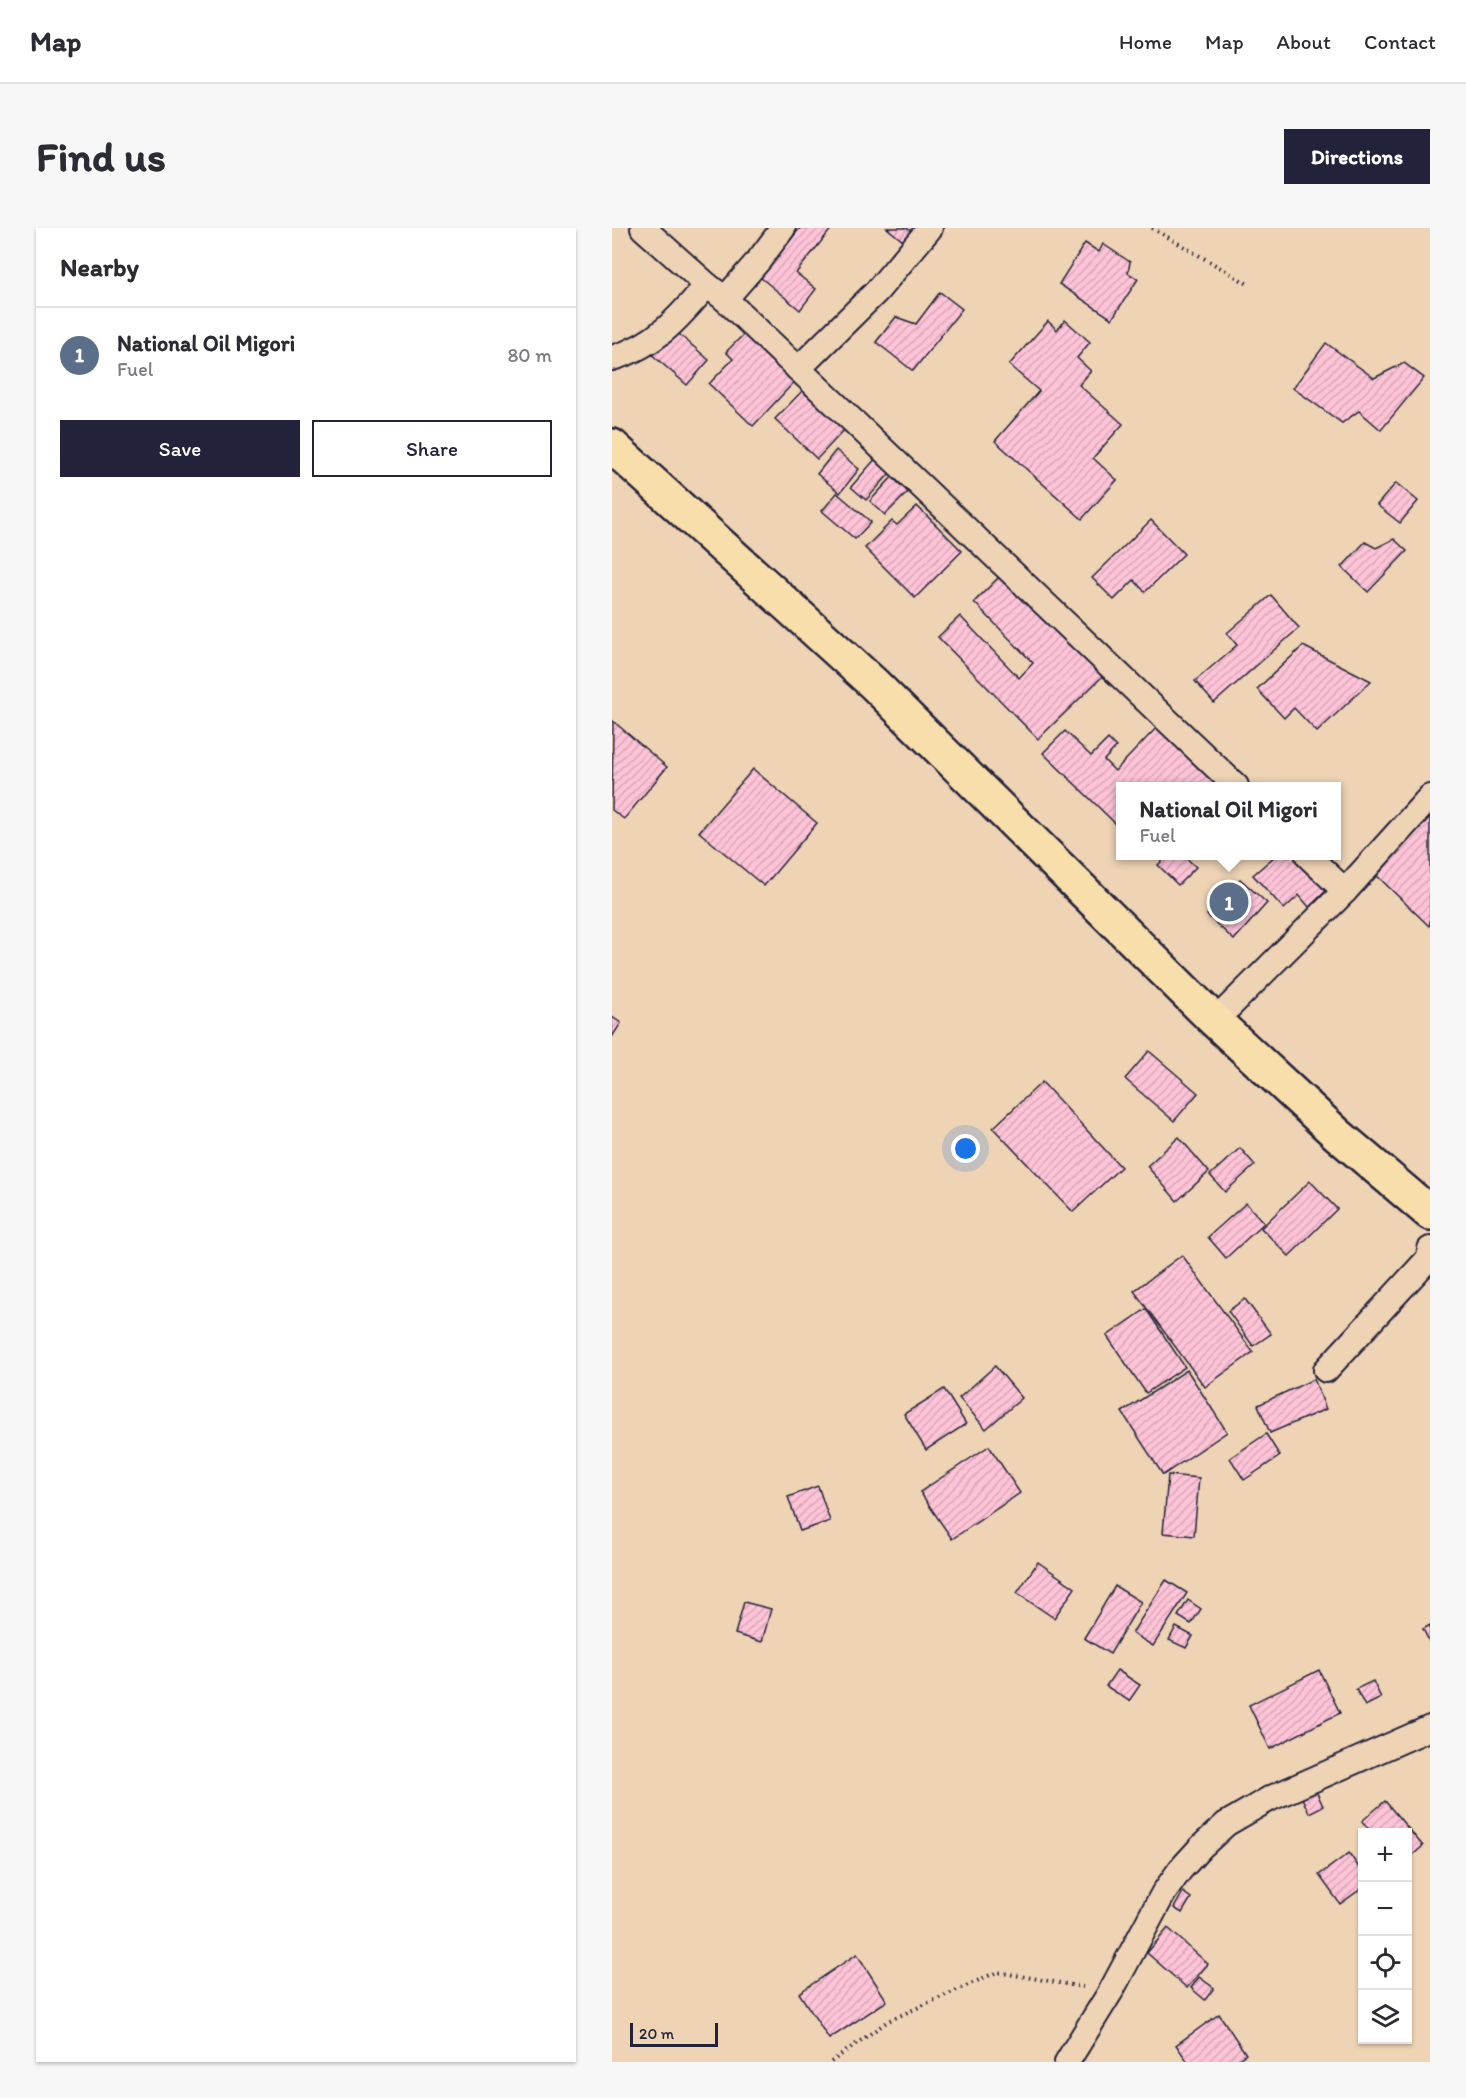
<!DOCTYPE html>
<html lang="en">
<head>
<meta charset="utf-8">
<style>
  :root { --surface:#fff; --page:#f7f7f7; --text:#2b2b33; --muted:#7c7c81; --line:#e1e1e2; --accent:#22223b }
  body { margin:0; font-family:Itim,sans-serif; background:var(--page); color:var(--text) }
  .controls { position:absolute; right:18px; bottom:18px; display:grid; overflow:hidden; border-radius:0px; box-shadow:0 2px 4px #0004 }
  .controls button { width:54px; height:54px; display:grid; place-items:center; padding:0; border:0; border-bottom:2px solid var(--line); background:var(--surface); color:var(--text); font:30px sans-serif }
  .scale { position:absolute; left:18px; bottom:15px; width:88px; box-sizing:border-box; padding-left:6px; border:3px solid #22223b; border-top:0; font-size:16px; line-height:21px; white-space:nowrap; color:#22223b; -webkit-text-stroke:4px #eed3b5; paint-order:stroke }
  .you { position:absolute; left:354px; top:921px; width:21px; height:21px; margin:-15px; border:4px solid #fff; border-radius:50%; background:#1a73e8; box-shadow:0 0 0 9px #1a73e833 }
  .badge { display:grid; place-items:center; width:39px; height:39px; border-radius:50%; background:var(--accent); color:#fff; font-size:20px; font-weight:700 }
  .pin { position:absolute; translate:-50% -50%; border:3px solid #fff; box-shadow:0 2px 6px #0006 }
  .popup { position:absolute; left:504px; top:554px; width:225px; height:78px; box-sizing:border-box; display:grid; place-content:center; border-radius:0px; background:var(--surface); filter:drop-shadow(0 2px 4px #0005); font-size:20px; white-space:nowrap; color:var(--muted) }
  .popup b { font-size:22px; color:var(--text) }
  .popup::after { content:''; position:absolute; left:50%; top:100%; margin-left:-12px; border:12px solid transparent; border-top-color:var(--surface) }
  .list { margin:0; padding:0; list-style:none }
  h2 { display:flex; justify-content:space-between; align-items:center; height:78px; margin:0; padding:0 24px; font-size:26px }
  h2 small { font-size:20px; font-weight:400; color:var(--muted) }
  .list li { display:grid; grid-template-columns:39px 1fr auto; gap:18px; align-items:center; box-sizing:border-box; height:96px; padding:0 24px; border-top:2px solid var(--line) }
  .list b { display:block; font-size:22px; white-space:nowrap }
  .list p { margin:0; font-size:20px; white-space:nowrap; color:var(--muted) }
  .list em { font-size:20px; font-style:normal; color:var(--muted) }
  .actions { display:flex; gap:12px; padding:18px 24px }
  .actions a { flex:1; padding:14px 0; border:2px solid var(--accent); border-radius:0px; text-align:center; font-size:21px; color:var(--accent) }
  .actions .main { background:var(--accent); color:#fff }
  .icon { flex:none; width:33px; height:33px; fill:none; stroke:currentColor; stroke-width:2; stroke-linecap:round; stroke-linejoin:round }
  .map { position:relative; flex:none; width:818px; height:1834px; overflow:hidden; border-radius:0px }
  header { display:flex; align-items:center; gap:36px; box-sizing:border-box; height:84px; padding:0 30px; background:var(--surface); border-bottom:2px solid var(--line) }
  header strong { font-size:28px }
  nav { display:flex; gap:33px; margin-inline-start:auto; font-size:21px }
  .intro { display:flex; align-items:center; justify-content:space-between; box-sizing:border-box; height:144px; padding:0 36px }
  h1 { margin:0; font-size:42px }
  .button { padding:15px 27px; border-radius:0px; background:var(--accent); color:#fff; font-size:21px; font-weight:700 }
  main { display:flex; gap:36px; padding:0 36px }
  aside { flex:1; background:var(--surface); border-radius:0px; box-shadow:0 2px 4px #0004 }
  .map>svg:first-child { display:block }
</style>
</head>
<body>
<header>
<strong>Map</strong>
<nav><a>Home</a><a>Map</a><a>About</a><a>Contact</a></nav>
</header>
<div class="intro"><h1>Find us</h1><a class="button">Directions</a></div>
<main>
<aside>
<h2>Nearby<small></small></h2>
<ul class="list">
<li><span class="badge" style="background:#5c6f8a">1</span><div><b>National Oil Migori</b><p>Fuel</p></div><em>80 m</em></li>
</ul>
<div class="actions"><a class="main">Save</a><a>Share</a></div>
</aside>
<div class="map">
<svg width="818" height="1834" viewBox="0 0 818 1834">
  <defs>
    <pattern id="building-hatch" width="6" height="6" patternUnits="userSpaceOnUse" patternTransform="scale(1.5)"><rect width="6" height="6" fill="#fdc3d6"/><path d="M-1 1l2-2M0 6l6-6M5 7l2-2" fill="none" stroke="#d9a7b9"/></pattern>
  </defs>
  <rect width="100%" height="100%" fill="#eed3b5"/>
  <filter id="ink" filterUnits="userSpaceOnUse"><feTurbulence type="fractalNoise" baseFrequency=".0167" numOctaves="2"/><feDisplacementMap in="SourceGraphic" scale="12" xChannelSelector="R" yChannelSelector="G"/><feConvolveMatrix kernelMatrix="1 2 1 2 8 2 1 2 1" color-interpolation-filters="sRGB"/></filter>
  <g filter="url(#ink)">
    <g fill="url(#building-hatch)" stroke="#22223b" stroke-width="1.5">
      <polygon points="188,0 220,0 184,45 204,61 188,82 148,49"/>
      <polygon points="275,0 295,0 305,9 297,18"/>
      <polygon points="473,15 487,24 491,16 518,34 516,45 526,51 500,91 447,56"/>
      <polygon points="328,64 350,81 301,143 264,114 284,89 304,96"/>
      <polygon points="453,92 478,114 465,130 479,143 467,157 511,196 481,230 505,252 470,291 383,213 427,163 397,137 436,93 445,102"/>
      <polygon points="60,100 97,132 75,157 38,125"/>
      <polygon points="136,102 186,150 141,198 97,156 121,131 114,124"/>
      <polygon points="714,115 762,150 792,135 812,150 769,202 747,183 730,195 681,160"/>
      <polygon points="193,160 234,200 205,231 163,191"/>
      <polygon points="224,222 247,241 228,265 205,246"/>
      <polygon points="265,229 280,243 254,272 239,259"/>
      <polygon points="280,249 296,264 273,287 258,273"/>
      <polygon points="784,255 806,273 788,295 765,277"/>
      <polygon points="225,265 259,294 243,311 210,283"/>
      <polygon points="305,278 350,323 303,370 253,320 280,293 285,297"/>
      <polygon points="539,292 572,326 533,364 522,352 502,372 480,350"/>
      <polygon points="782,311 795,323 756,364 730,339 753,314 764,320"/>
      <polygon points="393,343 493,446 426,511 326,409 348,388 407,450 421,435 362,374"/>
      <polygon points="659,367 687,400 602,475 583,453 625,417 615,405"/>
      <polygon points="691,418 759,453 705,504 682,480 672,490 645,461"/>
      <polygon points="1,493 55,539 12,591 0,582"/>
      <polygon points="548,496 608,558 509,558 509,601 431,525 453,503 479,528 496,511 504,519 492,532 503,543"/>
      <polygon points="141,541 205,595 152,658 87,604"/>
      <polygon points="818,584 818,697 817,698 761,644"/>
      <polygon points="555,628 572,628 584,639 566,657 546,637"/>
      <polygon points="663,628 682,628 714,663 697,679 687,667 672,681 641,647"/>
      <polygon points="628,651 655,675 622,712 595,687"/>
      <polygon points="0,789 9,795 0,809"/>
      <polygon points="537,823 586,865 562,893 513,851"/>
      <polygon points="430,854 509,939 461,984 381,900"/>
      <polygon points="567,909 597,944 565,973 535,938"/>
      <polygon points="628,920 643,937 613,964 598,947"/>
      <polygon points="698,953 725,981 677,1028 649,1000"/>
      <polygon points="634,975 652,995 614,1030 596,1009"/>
      <polygon points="570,1027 641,1124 593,1159 522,1063"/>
      <polygon points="633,1071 659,1106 641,1118 616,1083"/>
      <polygon points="534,1081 573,1139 534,1165 495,1108"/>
      <polygon points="383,1138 410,1170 374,1201 347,1170"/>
      <polygon points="575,1142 615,1204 551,1247 510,1184"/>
      <polygon points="702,1151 714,1181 658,1205 646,1177"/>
      <polygon points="332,1161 354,1196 314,1222 292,1186"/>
      <polygon points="654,1206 668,1228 632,1252 618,1230"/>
      <polygon points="377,1218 408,1265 340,1311 308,1264"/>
      <polygon points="556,1247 587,1250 582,1308 551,1305"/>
      <polygon points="206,1258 218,1293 188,1303 176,1269"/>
      <polygon points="426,1334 463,1360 442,1390 405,1365"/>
      <polygon points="554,1352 575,1365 541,1418 520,1405"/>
      <polygon points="503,1358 529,1374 498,1426 472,1410"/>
      <polygon points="576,1372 589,1381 579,1396 566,1388"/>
      <polygon points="132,1374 159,1381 150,1414 123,1406"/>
      <polygon points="818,1397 818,1415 811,1401"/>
      <polygon points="564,1399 581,1408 574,1420 557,1412"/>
      <polygon points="505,1442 528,1457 517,1473 494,1458"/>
      <polygon points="707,1442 728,1485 658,1521 637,1477"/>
      <polygon points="761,1453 769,1470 753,1478 744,1461"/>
      <polygon points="704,1563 711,1578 697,1585 690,1570"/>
      <polygon points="773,1573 811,1618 796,1631 796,1604 759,1604 750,1593"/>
      <polygon points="737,1625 750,1644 750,1660 728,1676 707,1647"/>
      <polygon points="571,1664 579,1670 570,1685 562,1680"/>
      <polygon points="556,1700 596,1736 575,1760 535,1725"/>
      <polygon points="245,1726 275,1773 217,1811 187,1765"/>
      <polygon points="587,1749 602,1760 593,1772 579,1760"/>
      <polygon points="607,1786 634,1826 622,1834 576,1834 564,1817"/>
    </g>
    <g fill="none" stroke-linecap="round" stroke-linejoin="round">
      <g stroke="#22223b" stroke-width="28">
        <g id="minor">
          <polyline points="31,0 95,57"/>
          <polyline points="113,71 624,558"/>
          <path d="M0,130C43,118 67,90 95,57L113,71L147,32L171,0"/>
          <polyline points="186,141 265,63 318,0"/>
          <polyline points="696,628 733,663 818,569"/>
          <polyline points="603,793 733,663"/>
          <polyline points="714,1142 817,1030 818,1021"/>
          <polyline points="455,1834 499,1763 551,1666 568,1642 589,1619 614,1596 657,1571 818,1500"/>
        </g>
      </g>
      <g stroke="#22223b" stroke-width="38">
        <polyline id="trunk" points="0,218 262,456 603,793 726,907 818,985"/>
      </g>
      <g stroke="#22223b" stroke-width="4" stroke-dasharray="1.5 4.5" stroke-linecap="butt">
        <polyline points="540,0 636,56"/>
        <polyline points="219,1834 276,1793 385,1744 471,1759"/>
      </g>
      <use href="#minor" stroke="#eed3b5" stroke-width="24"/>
      <use href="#trunk" stroke="#f8deab" stroke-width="33"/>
    </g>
  </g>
</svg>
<div class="controls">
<button>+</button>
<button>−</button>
<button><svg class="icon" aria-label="locate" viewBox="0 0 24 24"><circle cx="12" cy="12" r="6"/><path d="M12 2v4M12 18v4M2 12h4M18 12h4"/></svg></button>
<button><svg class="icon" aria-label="layers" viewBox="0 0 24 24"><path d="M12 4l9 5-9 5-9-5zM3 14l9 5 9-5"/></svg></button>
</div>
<div class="scale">20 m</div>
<div class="you"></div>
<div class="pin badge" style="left:617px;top:674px;background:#5c6f8a">1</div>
<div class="popup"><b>National Oil Migori</b>Fuel</div>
</div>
</main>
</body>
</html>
